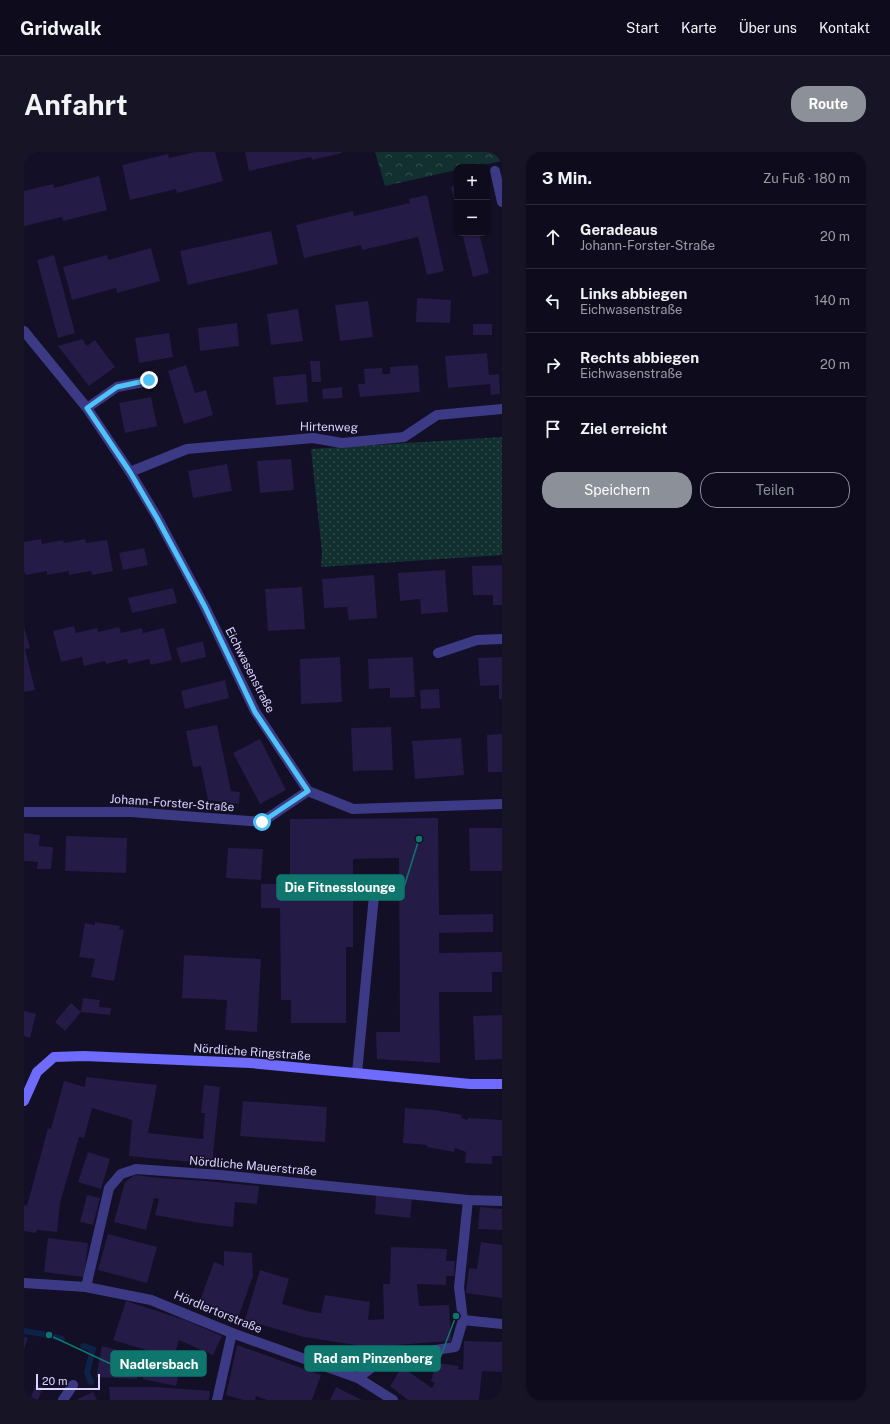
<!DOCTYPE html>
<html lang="de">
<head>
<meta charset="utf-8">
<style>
  :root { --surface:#0e0b1c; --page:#171425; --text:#f1f3f6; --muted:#9b9ba3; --line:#2e2b3b; --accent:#8c9099 }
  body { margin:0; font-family:"Public Sans",sans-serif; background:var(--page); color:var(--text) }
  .controls { position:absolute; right:12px; top:12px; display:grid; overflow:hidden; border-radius:8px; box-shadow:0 1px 3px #0004 }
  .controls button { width:36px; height:36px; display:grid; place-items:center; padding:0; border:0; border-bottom:1px solid var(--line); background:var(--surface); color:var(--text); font:20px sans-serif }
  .scale { position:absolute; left:12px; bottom:10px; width:64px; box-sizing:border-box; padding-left:4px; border:2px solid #d9d4ff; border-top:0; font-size:11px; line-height:14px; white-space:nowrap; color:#d9d4ff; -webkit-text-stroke:3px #130f26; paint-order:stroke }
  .stop { position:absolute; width:12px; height:12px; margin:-9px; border:3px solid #4fc3f7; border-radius:50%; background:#fff }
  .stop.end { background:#4fc3f7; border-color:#fff; box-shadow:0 1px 4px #0008 }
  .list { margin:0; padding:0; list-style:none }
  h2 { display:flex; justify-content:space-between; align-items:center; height:52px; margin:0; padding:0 16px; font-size:17px }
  h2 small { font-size:13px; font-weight:400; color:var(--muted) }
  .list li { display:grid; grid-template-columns:26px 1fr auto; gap:12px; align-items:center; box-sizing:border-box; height:64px; padding:0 16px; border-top:1px solid var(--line) }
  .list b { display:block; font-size:15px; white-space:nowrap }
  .list p { margin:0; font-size:13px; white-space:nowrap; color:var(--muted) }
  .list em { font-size:13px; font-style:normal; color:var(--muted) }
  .actions { display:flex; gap:8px; padding:12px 16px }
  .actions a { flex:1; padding:9px 0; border:1px solid var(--accent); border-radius:16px; text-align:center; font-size:14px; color:var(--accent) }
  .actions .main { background:var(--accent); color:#fff }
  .icon { flex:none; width:22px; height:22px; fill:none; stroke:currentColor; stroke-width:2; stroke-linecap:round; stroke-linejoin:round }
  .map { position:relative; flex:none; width:478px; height:1248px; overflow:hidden; border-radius:16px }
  header { display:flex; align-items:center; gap:24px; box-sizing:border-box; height:56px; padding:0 20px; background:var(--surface); border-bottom:1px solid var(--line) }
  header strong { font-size:19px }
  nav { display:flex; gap:22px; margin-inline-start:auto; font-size:14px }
  .intro { display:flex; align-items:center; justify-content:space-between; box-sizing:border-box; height:96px; padding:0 24px }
  h1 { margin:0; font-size:28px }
  .button { padding:10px 18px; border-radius:16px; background:var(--accent); color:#fff; font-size:14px; font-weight:700 }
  main { display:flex; gap:24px; padding:0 24px }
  aside { flex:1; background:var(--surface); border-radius:16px; box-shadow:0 1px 3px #0004 }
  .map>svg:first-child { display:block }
</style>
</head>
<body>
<header>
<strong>Gridwalk</strong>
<nav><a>Start</a><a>Karte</a><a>Über uns</a><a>Kontakt</a></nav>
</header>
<div class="intro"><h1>Anfahrt</h1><a class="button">Route</a></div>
<main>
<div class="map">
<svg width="478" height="1248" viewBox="0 0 478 1248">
  <defs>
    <pattern id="grass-dots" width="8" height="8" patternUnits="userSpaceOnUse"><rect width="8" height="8" fill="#12302f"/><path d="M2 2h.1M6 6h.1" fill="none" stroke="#344d4e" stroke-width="1.8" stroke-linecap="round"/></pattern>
    <pattern id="park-crowns" width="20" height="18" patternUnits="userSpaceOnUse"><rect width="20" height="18" fill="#12302f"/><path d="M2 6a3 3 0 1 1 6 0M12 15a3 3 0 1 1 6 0" fill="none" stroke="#344d4e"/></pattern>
  </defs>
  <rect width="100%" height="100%" fill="#130f26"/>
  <polygon fill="url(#grass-dots)" points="478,285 478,403 297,415 298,400 287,297"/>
  <polygon fill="url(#park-crowns)" points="351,0 478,0 478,9 449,15 433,15 433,18 361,34"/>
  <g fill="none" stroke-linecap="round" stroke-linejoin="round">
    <g stroke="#0c2248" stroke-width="6">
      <polyline points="0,1179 25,1183 38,1187"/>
      <polyline points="59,1194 69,1197 63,1221 67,1230"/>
    </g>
  </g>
  <g fill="#241b47">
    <polygon points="171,0 191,0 199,29 153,41 152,37 106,48 98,13 144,2 145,6"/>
    <polygon points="221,0 318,0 318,1 288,8 287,5 225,19"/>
    <polygon points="75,24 83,58 39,69 38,65 0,74 0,39 29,32 30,36"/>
    <polygon points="433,33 433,56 432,57 427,35"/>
    <polygon points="403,43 420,119 403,123 394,85 338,98 337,93 280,106 272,73 329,59 330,64 386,51 385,47"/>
    <polygon points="247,79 254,112 164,133 156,99"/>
    <polygon points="438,81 455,81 465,121 449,125"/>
    <polygon points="127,96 136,129 93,141 92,136 48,148 39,115 83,103 84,108"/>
    <polygon points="30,103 51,181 34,186 13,108"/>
    <polygon points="393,146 427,148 426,171 392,170"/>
    <polygon points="344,149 349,185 316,189 311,153"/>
    <polygon points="274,157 279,189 247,193 243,162"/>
    <polygon points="213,171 215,194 176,199 174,176"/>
    <rect x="449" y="172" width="19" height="11"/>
    <polygon points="145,181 149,205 115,211 111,186"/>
    <polygon points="58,187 63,194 71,188 91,215 65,234 34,194"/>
    <polygon points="463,201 465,223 475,222 476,242 467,243 466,232 424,236 421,204"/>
    <polygon points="286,209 296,209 297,230 288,230"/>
    <polygon points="162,213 171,241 182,238 189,263 160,272 144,219"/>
    <polygon points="394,213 396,240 336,245 334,232 341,232 340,217 358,216 358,222 366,222 366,215"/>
    <polygon points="282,222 284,250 252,253 249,225"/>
    <polygon points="318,235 318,246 299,247 298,237"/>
    <polygon points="127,245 133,274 101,281 95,251"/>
    <polygon points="267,307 270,338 236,341 233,309"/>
    <polygon points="203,312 208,339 169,346 164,319"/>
    <polygon points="17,387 18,392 39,388 40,391 61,387 62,391 83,388 89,419 68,423 67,419 45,423 45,419 23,423 23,419 2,423 0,419 0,390"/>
    <polygon points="120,396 124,413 99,418 95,401"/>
    <polygon points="478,413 478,453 469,453 469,443 449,443 448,414"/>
    <polygon points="421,418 424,460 397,462 396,447 376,449 374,421"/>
    <polygon points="350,423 353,466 325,468 323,455 300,456 298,427"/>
    <polygon points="278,435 281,477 244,479 241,437"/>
    <polygon points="149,436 153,451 108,461 104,446"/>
    <polygon points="50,474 52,481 73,476 74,480 95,475 97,481 118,476 119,481 140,476 148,508 127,513 125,507 104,512 103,507 82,512 81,509 60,514 58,505 37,510 29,479"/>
    <polygon points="0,475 6,496 1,497 11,538 0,540"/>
    <polygon points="179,489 182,505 157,511 152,496"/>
    <polygon points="316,505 318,550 277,552 276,507"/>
    <polygon points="389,505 391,545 366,546 366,536 345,537 344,507"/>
    <polygon points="478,505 478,547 475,547 475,533 456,534 454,506"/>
    <polygon points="201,528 205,546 161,557 157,539"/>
    <polygon points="415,537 416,556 397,557 396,538"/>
    <polygon points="193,573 207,639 216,640 215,652 184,648 177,614 169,615 162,579"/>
    <polygon points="367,575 369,618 329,619 327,576"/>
    <polygon points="478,582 478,620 464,620 463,583"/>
    <polygon points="437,586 440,623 391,627 388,589"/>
    <polygon points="236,587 262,638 236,652 209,601"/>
    <polygon points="414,666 415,763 469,762 469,780 415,781 415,801 478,800 478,820 468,820 468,840 415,840 416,911 353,907 352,880 376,880 375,706 329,707 329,795 322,795 322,871 267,871 267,848 257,848 256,756 237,756 237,732 266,732 266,667"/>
    <polygon points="445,676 478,676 478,719 446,719"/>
    <polygon points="0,681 16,683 15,694 29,695 27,717 13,717 14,710 0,709"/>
    <polygon points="42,684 103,686 102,721 41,719"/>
    <polygon points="204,696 239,697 237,728 202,726"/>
    <polygon points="71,770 96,774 95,777 100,778 90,829 67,825 71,807 55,805 61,771 71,773"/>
    <polygon points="160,803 237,807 233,880 201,878 203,848 158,846"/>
    <polygon points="59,846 76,848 75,855 87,856 86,863 57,860"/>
    <polygon points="47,851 57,860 41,879 31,870"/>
    <polygon points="0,859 12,862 6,886 0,884"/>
    <polygon points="478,863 478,907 451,908 449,864"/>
    <polygon points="62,925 133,933 124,981 179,987 181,961 177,961 180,933 196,935 188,1012 105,1004 108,968 68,956 60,986 55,985 36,1051 33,1080 13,1078 12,1081 0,1079 0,1053 3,1054 24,976 27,977 40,929 61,935"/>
    <polygon points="219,949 303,955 301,990 216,984"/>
    <polygon points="381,956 411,958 438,963 437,966 444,968 444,966 478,968 478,1004 468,1004 468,1012 441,1011 442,1000 431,996 430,1000 403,995 403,993 379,991"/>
    <polygon points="64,1000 86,1007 77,1037 54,1030"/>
    <polygon points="111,1023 135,1026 181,1029 235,1034 233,1052 211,1050 209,1075 176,1071 131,1063 135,1047 130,1046 122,1078 90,1070 101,1030"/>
    <polygon points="63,1043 76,1046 69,1073 56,1070"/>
    <polygon points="352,1043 388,1047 386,1066 351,1062"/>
    <polygon points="456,1055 478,1057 478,1078 454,1077"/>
    <polygon points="84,1082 133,1095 123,1131 74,1118"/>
    <polygon points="24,1086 64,1091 60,1125 20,1120"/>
    <polygon points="457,1090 478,1093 478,1146 442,1141 445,1116 453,1117"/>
    <polygon points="367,1095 423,1097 422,1109 431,1109 430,1124 422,1124 422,1133 393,1132 395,1154 425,1153 427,1189 344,1195 280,1185 221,1168 236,1118 265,1127 258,1152 287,1160 297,1161 301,1143 346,1150 344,1168 360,1167 359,1132 366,1132"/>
    <polygon points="200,1099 228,1101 229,1124 214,1166 175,1152 190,1110 200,1114"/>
    <polygon points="102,1149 161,1168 198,1184 189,1203 155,1188 149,1206 89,1188"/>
    <polygon points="0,1185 4,1186 0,1197"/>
    <polygon points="440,1189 478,1190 478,1220 458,1219 455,1248 384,1248 366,1234 378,1215 408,1236 411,1231 407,1229 412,1211 435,1214 434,1217 439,1218"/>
    <polygon points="213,1193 297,1223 288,1248 243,1248 232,1244 231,1248 219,1248 202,1243"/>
    <polygon points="78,1194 117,1204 113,1227 72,1225"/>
    <polygon points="123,1206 157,1213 152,1234 119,1227"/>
    <polygon points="12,1232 19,1235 14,1248 6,1248"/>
    <polygon points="85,1235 132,1235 186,1239 185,1248 86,1248"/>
    <polygon points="312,1235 338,1248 306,1248"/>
    <polygon points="69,1240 73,1248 54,1248 54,1247"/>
  </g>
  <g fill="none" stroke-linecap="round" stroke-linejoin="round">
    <g stroke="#3d3a85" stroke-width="10">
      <polyline points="63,256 93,235 125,229"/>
      <polyline points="333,921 351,733"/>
    </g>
    <g stroke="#3d3a85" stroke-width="10">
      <polyline points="471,19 478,50"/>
      <polyline points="0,179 63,256 106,320 133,365 181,455 231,559 284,639 329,657 478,652"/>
      <polyline points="106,320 163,297 289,286 318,291 380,285 413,263 478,257"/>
      <polyline points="414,501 453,488 478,487"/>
      <polyline points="0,660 107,660 238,670 284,639"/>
      <polyline points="0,1131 62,1135 127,1148 208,1181 334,1226 369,1248"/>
      <polyline points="62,1135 85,1036 97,1022 112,1017 196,1023 444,1048 478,1049"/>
      <polyline points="439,1168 435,1135 444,1048"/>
      <polyline points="334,1226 360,1206 431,1195 439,1168 478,1172"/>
      <polyline points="39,1248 49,1233"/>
      <polyline points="193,1248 208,1181"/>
    </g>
    <polyline stroke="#6f6bff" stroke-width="10" points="0,949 13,920 30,905 60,904 226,911 446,932 478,932"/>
  </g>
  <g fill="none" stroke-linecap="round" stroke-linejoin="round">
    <polyline stroke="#4fc3f7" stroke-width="5" points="125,228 93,235 63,256 106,320 133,366 181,455 231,560 284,639 238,670"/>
  </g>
  <g text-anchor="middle" stroke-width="3" stroke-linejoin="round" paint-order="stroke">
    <g font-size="12" fill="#d9d4ff" stroke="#130f26">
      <text transform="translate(305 275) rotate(1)" y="4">Hirtenweg</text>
      <text transform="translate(226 518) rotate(63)" y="4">Eichwasenstraße</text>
      <text transform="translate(148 651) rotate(4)" y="4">Johann-Forster-Straße</text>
      <text transform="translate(228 900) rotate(4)" y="4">Nördliche Ringstraße</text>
      <text transform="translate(229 1014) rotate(5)" y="4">Nördliche Mauerstraße</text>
      <text transform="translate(194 1160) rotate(22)" y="4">Hördlertorstraße</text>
    </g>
  </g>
  <path fill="none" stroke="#0f766e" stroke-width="1.5" d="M395 687L380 735M432 1164L416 1206M25 1183L87 1212"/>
  <g fill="#0f766e" stroke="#130f26" stroke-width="1.5">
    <circle cx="395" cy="687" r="4"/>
    <circle cx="432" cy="1164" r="4"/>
    <circle cx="25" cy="1183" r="4"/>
  </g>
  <g fill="#0f766e" stroke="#0f766e" stroke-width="1.5">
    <rect x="253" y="723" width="127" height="25" rx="4"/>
    <rect x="281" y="1194" width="135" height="25" rx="4"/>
    <rect x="87" y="1199" width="95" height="25" rx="4"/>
  </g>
  <g font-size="13" text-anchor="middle" font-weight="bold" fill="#fff">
    <text x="316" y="740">Die Fitnesslounge</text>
    <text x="349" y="1211">Rad am Pinzenberg</text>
    <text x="135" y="1217">Nadlersbach</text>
  </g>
</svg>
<div class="controls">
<button>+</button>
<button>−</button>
</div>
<div class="scale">20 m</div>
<div class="stop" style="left:238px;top:670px"></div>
<div class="stop end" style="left:125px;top:228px"></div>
</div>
<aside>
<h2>3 Min.<small>Zu Fuß · 180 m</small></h2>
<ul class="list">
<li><svg class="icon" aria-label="ahead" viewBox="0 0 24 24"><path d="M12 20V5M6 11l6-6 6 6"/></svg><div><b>Geradeaus</b><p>Johann-Forster-Straße</p></div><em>20 m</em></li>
<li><svg class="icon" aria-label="left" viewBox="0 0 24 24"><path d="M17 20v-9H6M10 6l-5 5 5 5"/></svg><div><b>Links abbiegen</b><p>Eichwasenstraße</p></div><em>140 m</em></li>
<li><svg class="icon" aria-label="right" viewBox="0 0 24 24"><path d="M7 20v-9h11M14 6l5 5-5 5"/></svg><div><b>Rechts abbiegen</b><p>Eichwasenstraße</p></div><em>20 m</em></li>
<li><svg class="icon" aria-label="arrive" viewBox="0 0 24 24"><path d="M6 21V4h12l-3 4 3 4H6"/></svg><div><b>Ziel erreicht</b></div></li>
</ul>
<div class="actions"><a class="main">Speichern</a><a>Teilen</a></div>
</aside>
</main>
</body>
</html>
